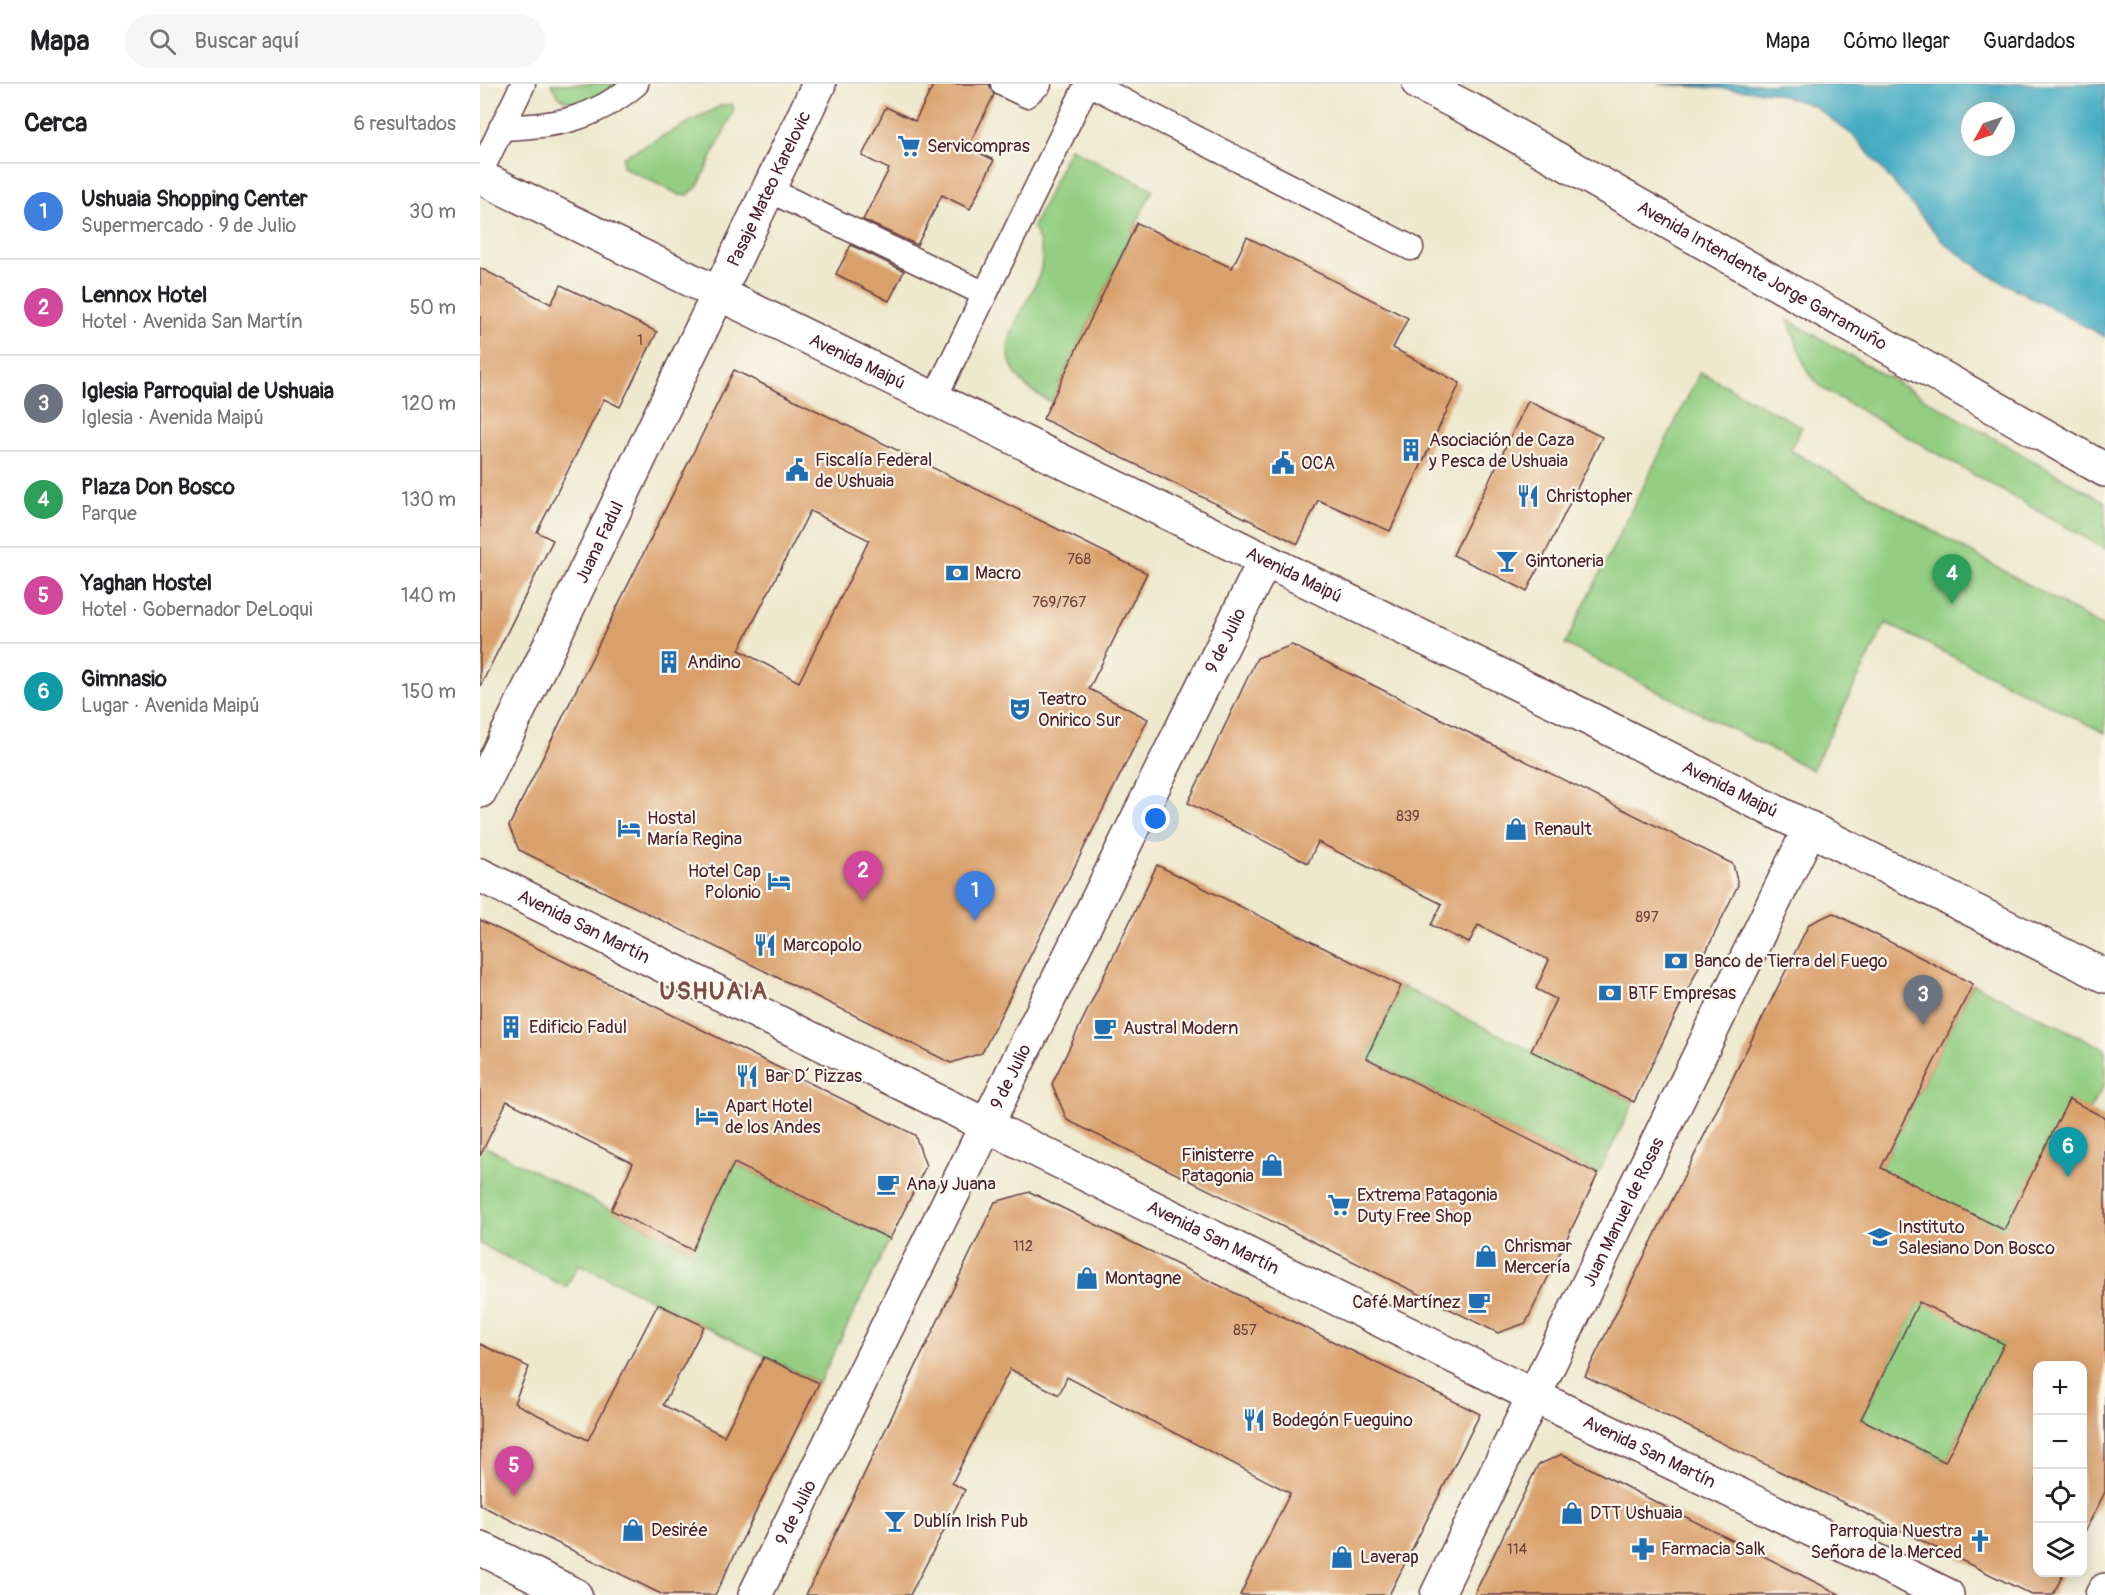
<!DOCTYPE html>
<html lang="es">
<head>
<meta charset="utf-8">
<style>
  :root { --surface:#fff; --page:#f6f6f6; --text:#202124; --muted:#757577; --line:#e0e0e0; --accent:#1f6fb2 }
  body { margin:0; font-family:Pangolin,sans-serif; background:var(--page); color:var(--text) }
  .controls { position:absolute; right:18px; bottom:18px; display:grid; overflow:hidden; border-radius:12px; box-shadow:0 3px 15px #0003 }
  .controls button { width:54px; height:54px; display:grid; place-items:center; padding:0; border:0; border-bottom:2px solid var(--line); background:var(--surface); color:var(--text); font:30px sans-serif }
  .compass { position:absolute; left:1481px; top:18px; width:54px; height:54px; border-radius:50%; background:var(--surface); box-shadow:0 3px 15px #0003; rotate:230deg }
  .you { position:absolute; left:676px; top:735px; width:21px; height:21px; margin:-15px; border:4px solid #fff; border-radius:50%; background:#1a73e8; box-shadow:0 0 0 9px #1a73e833 }
  .badge { display:grid; place-items:center; width:39px; height:39px; border-radius:50%; background:var(--accent); color:#fff; font-size:20px; font-weight:700 }
  .pin { position:absolute; translate:-50% -50px; filter:drop-shadow(0 2px 3px #0008) }
  .pin::after { content:''; position:absolute; top:32px; width:21px; height:18px; background:inherit; clip-path:polygon(0 0,100% 0,50% 100%) }
  .list { margin:0; padding:0; list-style:none }
  h2 { display:flex; justify-content:space-between; align-items:center; height:78px; margin:0; padding:0 24px; font-size:26px }
  h2 small { font-size:20px; font-weight:400; color:var(--muted) }
  .list li { display:grid; grid-template-columns:39px 1fr auto; gap:18px; align-items:center; box-sizing:border-box; height:96px; padding:0 24px; border-top:2px solid var(--line) }
  .list b { display:block; font-size:22px; white-space:nowrap }
  .list p { margin:0; font-size:20px; white-space:nowrap; color:var(--muted) }
  .list em { font-size:20px; font-style:normal; color:var(--muted) }
  .icon { flex:none; width:33px; height:33px; fill:none; stroke:currentColor; stroke-width:2; stroke-linecap:round; stroke-linejoin:round }
  .map { position:relative; flex:none; width:1625px; height:1511px; overflow:hidden }
  header { display:flex; align-items:center; gap:36px; box-sizing:border-box; height:84px; padding:0 30px; background:var(--surface); border-bottom:2px solid var(--line) }
  header strong { font-size:28px }
  nav { display:flex; gap:33px; margin-inline-start:auto; font-size:21px }
  .search { width:420px; height:54px; background:var(--page); display:flex; align-items:center; gap:15px; box-sizing:border-box; padding:0 21px; border-radius:33px; color:var(--muted); font-size:22px }
  main { display:flex }
  aside { flex:1; background:var(--surface) }
  .map>svg:first-child { display:block }
</style>
</head>
<body>
<header>
<strong>Mapa</strong>
<div class="search"><svg class="icon" aria-label="search" viewBox="0 0 24 24"><circle cx="10" cy="10" r="6"/><path d="M15 15l6 6"/></svg>Buscar aquí</div>
<nav><a>Mapa</a><a>Cómo llegar</a><a>Guardados</a></nav>
</header>
<main>
<aside>
<h2>Cerca<small>6 resultados</small></h2>
<ul class="list">
<li><span class="badge" style="background:#3f7fe0">1</span><div><b>Ushuaia Shopping Center</b><p>Supermercado · 9 de Julio</p></div><em>30 m</em></li>
<li><span class="badge" style="background:#d1479c">2</span><div><b>Lennox Hotel</b><p>Hotel · Avenida San Martín</p></div><em>50 m</em></li>
<li><span class="badge" style="background:#6b7280">3</span><div><b>Iglesia Parroquial de Ushuaia</b><p>Iglesia · Avenida Maipú</p></div><em>120 m</em></li>
<li><span class="badge" style="background:#2e9e5b">4</span><div><b>Plaza Don Bosco</b><p>Parque</p></div><em>130 m</em></li>
<li><span class="badge" style="background:#d1479c">5</span><div><b>Yaghan Hostel</b><p>Hotel · Gobernador DeLoqui</p></div><em>140 m</em></li>
<li><span class="badge" style="background:#0f9aa8">6</span><div><b>Gimnasio</b><p>Lugar · Avenida Maipú</p></div><em>150 m</em></li>
</ul>
</aside>
<div class="map">
<svg width="1625" height="1511" viewBox="0 0 1625 1511">
  <rect width="100%" height="100%" fill="#fbf7ec"/>
  <filter id="ink" filterUnits="userSpaceOnUse"><feTurbulence type="fractalNoise" baseFrequency=".0167" numOctaves="2"/><feDisplacementMap in="SourceGraphic" scale="12" xChannelSelector="R" yChannelSelector="G"/><feConvolveMatrix kernelMatrix="1 2 1 2 8 2 1 2 1" color-interpolation-filters="sRGB"/></filter>
  <filter id="wash" filterUnits="userSpaceOnUse"><feTurbulence type="fractalNoise" baseFrequency=".008" numOctaves="4" result="noise"/><feDisplacementMap in="SourceGraphic" scale="24" xChannelSelector="R" yChannelSelector="G"/><feGaussianBlur stdDeviation="1.35" result="paint"/><feColorMatrix in="noise" values="0 0 0 0 0 0 0 0 0 0 0 0 0 0 0 0 0 1.4 0 .05"/><feComposite in="paint" operator="in"/></filter>
  <g filter="url(#wash)">
    <rect width="100%" height="100%" fill="#eee8cd"/>
    <g fill="#93ce82" stroke="#6e7656" stroke-width="1.5">
      <path d="M71,0H136C117,15 84,32 71,0Z"/>
      <polygon points="252,20 254,26 218,102 208,111 200,111 143,83 143,73 242,21"/>
      <path d="M590,64L673,105L571,318C547,306 530,293 528,264C535,215 581,195 553,143Z"/>
      <polygon points="1308,236 1625,418 1625,465 1343,305 1327,287"/>
      <polygon points="1220,288 1322,343 1310,366 1625,544 1625,649 1406,539 1332,686 1085,560"/>
      <polygon points="1493,900 1625,965 1625,999 1609,1026 1517,1160 1401,1084"/>
      <polygon points="921,902 1154,1018 1118,1090 886,974"/>
      <polygon points="4,1062 211,1166 254,1079 410,1155 339,1299 99,1180 86,1203 0,1160 0,1070"/>
      <polygon points="1458,1180 1478,1237 1524,1260 1465,1378 1381,1335"/>
    </g>
    <path fill="#42abc2" stroke="#466576" stroke-width="1.5" fill-rule="evenodd" d="M1178,0H1625V253L1511,192L1464,159L1375,53L1334,22L1291,8ZM1490,27H1526V63H1490Z"/>
    <g id="blocks">
      <g fill="#daa06c" fill-rule="evenodd">
        <polygon points="454,0 509,0 514,11 488,64 514,76 490,125 462,111 437,161 383,136 409,85 382,72 406,23 435,37"/>
        <polygon points="657,139 752,184 767,153 928,234 913,264 980,299 910,447 838,416 818,460 563,335"/>
        <polygon points="371,161 424,187 409,217 356,190"/>
        <polygon points="0,184 71,220 81,201 177,248 140,323 124,315 57,448 73,456 0,603"/>
        <path d="M254,286L667,489L609,605L668,635L502,969L471,979L39,766L29,742ZM330,427L389,456L319,598L259,566Z"/>
        <polygon points="1048,317 1122,353 1047,507 973,471"/>
        <polygon points="812,561 1253,780 1258,801 1154,1018 1051,967 1076,915 1056,905 1069,876 998,841 989,859 951,841 962,820 838,758 828,779 708,719 777,574"/>
        <polygon points="677,781 921,902 886,974 1118,1090 1046,1239 1018,1249 587,1036 572,1000"/>
        <path d="M1353,829L1493,900L1401,1084L1524,1146L1589,1015L1625,1034V1408L1602,1453V1281H1557V1488H1584L1573,1511H1552L1105,1292L1329,840ZM1439,1218L1524,1260L1465,1378L1381,1335Z"/>
        <polygon points="0,836 435,1051 446,1082 410,1155 254,1079 212,1166 131,1126 153,1079 27,1017 0,1072"/>
        <polygon points="550,1108 1000,1330 909,1511 760,1511 810,1409 587,1293 579,1311 530,1285 472,1399 485,1406 430,1511 326,1511 515,1118"/>
        <polygon points="178,1220 224,1242 183,1321 244,1352 284,1273 339,1299 235,1511 183,1511 0,1421 0,1260 49,1283 34,1319 108,1356"/>
        <polygon points="1082,1370 1160,1410 1361,1511 994,1511 1058,1381"/>
      </g>
    </g>
  </g>
  <g filter="url(#ink)">
    <use href="#blocks" fill-opacity="0" stroke="#633d43" stroke-width="1.5"/>
    <g fill="none" stroke-linecap="round" stroke-linejoin="round">
      <g stroke="#633d43" stroke-width="27">
        <g id="lane">
          <polyline points="523,0 546,11 559,0"/>
          <polyline points="610,0 931,164"/>
          <path d="M21,44C76,42 113,36 156,0"/>
          <polyline points="0,89 43,0"/>
          <polyline points="289,106 505,210"/>
          <polyline points="454,315 607,0"/>
        </g>
      </g>
      <g stroke="#633d43" stroke-width="36">
        <g id="street">
          <path id="s1" d="M0,707L339,0"/>
          <polyline points="0,1464 95,1511"/>
          <path id="s2" d="M275,1511L785,476"/>
          <path id="s3" d="M957,1511L1330,744"/>
          <polyline points="1622,1511 1625,1506"/>
        </g>
      </g>
      <g stroke="#633d43" stroke-width="36">
        <g id="secondary">
          <path id="s4" d="M0,791L1054,1312L1467,1511"/>
        </g>
      </g>
      <g stroke="#633d43" stroke-width="36">
        <g id="primary">
          <path id="s5" d="M939,0L991,26L1625,386"/>
          <path id="s6" d="M0,93L1106,633L1625,892"/>
        </g>
      </g>
      <use href="#lane" stroke="#fff" stroke-width="24"/>
      <use href="#street" stroke="#fff" stroke-width="33"/>
      <use href="#secondary" stroke="#fff" stroke-width="33"/>
      <use href="#primary" stroke="#fff" stroke-width="33"/>
    </g>
  </g>
  <defs>
    <g id="supermarket-bare" transform="scale(1.8)"><path d="M-6-5.5h2.5l.6 2H6L4.5 2H-2.5L-4.4-4H-6ZM-1.5 3.2a1.3 1.3 0 1 0 .1 0ZM3 3.2a1.3 1.3 0 1 0 .1 0Z" fill="#1f6fb2" stroke="#fbf7ec" stroke-width="2.5" paint-order="stroke"/></g>
    <g id="building-bare" transform="scale(1.8)"><path d="M-4-6H4V6H1V3H-1V6H-4ZM-2.5-4.3h1.7v1.8h-1.7ZM.8-4.3h1.7v1.8H.8ZM-2.5-1h1.7V.8h-1.7ZM.8-1h1.7V.8H.8Z" fill="#1f6fb2" stroke="#fbf7ec" stroke-width="2.5" paint-order="stroke"/></g>
    <g id="civic-bare" transform="scale(1.8)"><path d="M-.6-6.5H3V-4.5H.6V-3L4-1V1h2V6H-6V1h2V-1L-.6-3ZM-1.2 2.5V6h2.4V2.5Z" fill="#1f6fb2" stroke="#fbf7ec" stroke-width="2.5" paint-order="stroke"/></g>
    <g id="restaurant-bare" transform="scale(1.8)"><path d="M-5-6h1v4h1v-4h1v4h1v-4h1v5L-1.5 .5V6h-2V.5L-5-1ZM5-6V6H3V1.5H1.5Q1.5-4 5-6Z" fill="#1f6fb2" stroke="#fbf7ec" stroke-width="2.5" paint-order="stroke"/></g>
    <g id="bar-bare" transform="scale(1.8)"><path d="M-6-5H6L.8 .8V4.5H3.5V6h-7V4.5H-.8V.8Z" fill="#1f6fb2" stroke="#fbf7ec" stroke-width="2.5" paint-order="stroke"/></g>
    <g id="bank-bare" transform="scale(1.8)"><path d="M-6-4H6V4H-6ZM0-2.3a2.3 2.3 0 1 0 0 4.6a2.3 2.3 0 1 0 0-4.6Z" fill="#1f6fb2" stroke="#fbf7ec" stroke-width="2.5" paint-order="stroke"/></g>
    <g id="theatre-bare" transform="scale(1.8)"><path d="M-5-5.5Q0-4 5-5.5V0Q5 5 0 6Q-5 5-5 0ZM-3.3-2.5H-1v1.5H-3.3ZM1-2.5H3.3v1.5H1ZM-2.8 1Q0 5.5 2.8 1Z" fill="#1f6fb2" stroke="#fbf7ec" stroke-width="2.5" paint-order="stroke"/></g>
    <g id="hotel-bare" transform="scale(1.8)"><path d="M-6-4.5h1.5V1H6V5H4.5V3h-9V5H-6ZM-4 0a1.8 1.8 0 1 1 3.6 0ZM.5 0V-2.5h3Q6-2.5 6 0Z" fill="#1f6fb2" stroke="#fbf7ec" stroke-width="2.5" paint-order="stroke"/></g>
    <g id="shop-bare" transform="scale(1.8)"><path d="M-5-2.5h2.3a2.7 3.5 0 0 1 5.4 0H5L5.5 6h-11ZM-1.5-2.5h3a1.5 2.3 0 0 0-3 0Z" fill="#1f6fb2" stroke="#fbf7ec" stroke-width="2.5" paint-order="stroke"/></g>
    <g id="cafe-bare" transform="scale(1.8)"><path d="M-5.5-4.5H6V0H3Q3 3.5 0 3.5H-2.5Q-5.5 3.5-5.5 0ZM3-3.2v2h1.7v-2ZM-6 4.5H4V6H-6Z" fill="#1f6fb2" stroke="#fbf7ec" stroke-width="2.5" paint-order="stroke"/></g>
    <g id="school-bare" transform="scale(1.8)"><path d="M0-5L7-2L0 1L-7-2ZM-4 1L0 2.5L4 1V4Q0 6-4 4Z" fill="#1f6fb2" stroke="#fbf7ec" stroke-width="2.5" paint-order="stroke"/></g>
    <g id="church-bare" transform="scale(1.8)"><path d="M-1.2-6h2.4v3.5h3.3v2.4h-3.3V6h-2.4V-.1h-3.3v-2.4h3.3Z" fill="#1f6fb2" stroke="#fbf7ec" stroke-width="2.5" paint-order="stroke"/></g>
    <g id="pharmacy-bare" transform="scale(1.8)"><path d="M-2-6h4v4h4v4h-4v4h-4v-4h-4v-4h4Z" fill="#1f6fb2" stroke="#fbf7ec" stroke-width="2.5" paint-order="stroke"/></g>
  </defs>
  <g fill-rule="evenodd">
    <use href="#supermarket-bare" x="429" y="62"/>
    <use href="#building-bare" x="931" y="366"/>
    <use href="#civic-bare" x="803" y="379"/>
    <use href="#civic-bare" x="317" y="386"/>
    <use href="#restaurant-bare" x="1048" y="412"/>
    <use href="#bar-bare" x="1027" y="477"/>
    <use href="#bank-bare" x="477" y="489"/>
    <use href="#building-bare" x="189" y="578"/>
    <use href="#theatre-bare" x="540" y="625"/>
    <use href="#hotel-bare" x="149" y="744"/>
    <use href="#shop-bare" x="1036" y="745"/>
    <use href="#hotel-bare" x="299" y="797"/>
    <use href="#restaurant-bare" x="285" y="861"/>
    <use href="#bank-bare" x="1196" y="877"/>
    <use href="#bank-bare" x="1130" y="909"/>
    <use href="#building-bare" x="31" y="943"/>
    <use href="#cafe-bare" x="625" y="944"/>
    <use href="#restaurant-bare" x="267" y="992"/>
    <use href="#hotel-bare" x="227" y="1032"/>
    <use href="#shop-bare" x="792" y="1081"/>
    <use href="#cafe-bare" x="408" y="1100"/>
    <use href="#supermarket-bare" x="859" y="1121"/>
    <use href="#school-bare" x="1400" y="1153"/>
    <use href="#shop-bare" x="1006" y="1172"/>
    <use href="#shop-bare" x="607" y="1194"/>
    <use href="#cafe-bare" x="999" y="1218"/>
    <use href="#restaurant-bare" x="774" y="1336"/>
    <use href="#shop-bare" x="1092" y="1429"/>
    <use href="#bar-bare" x="415" y="1437"/>
    <use href="#shop-bare" x="153" y="1446"/>
    <use href="#church-bare" x="1500" y="1457"/>
    <use href="#pharmacy-bare" x="1163" y="1465"/>
    <use href="#shop-bare" x="862" y="1473"/>
  </g>
  <g text-anchor="middle" stroke-width="4.5" stroke-linejoin="round" paint-order="stroke">
    <g font-size="15" fill="#6e3f3b">
      <text x="160" y="261">1</text>
      <text x="599" y="480">768</text>
      <text x="579" y="523">769/767</text>
      <text x="928" y="737">839</text>
      <text x="1167" y="838">897</text>
      <text x="543" y="1167">112</text>
      <text x="765" y="1251">857</text>
      <text x="1037" y="1470">114</text>
    </g>
    <g font-size="18" fill="#4a1f2b" stroke="#fbf7ec" text-anchor="start">
      <text x="447" y="68">Servicompras</text>
      <text x="949" y="362">Asociación de Caza<tspan x="949" dy="21">y Pesca de Ushuaia</tspan></text>
      <text x="335" y="382">Fiscalía Federal<tspan x="335" dy="21">de Ushuaia</tspan></text>
      <text x="821" y="385">OCA</text>
      <text x="1066" y="418">Christopher</text>
      <text x="1045" y="483">Gintoneria</text>
      <text x="495" y="495">Macro</text>
      <text x="207" y="584">Andino</text>
      <text x="558" y="621">Teatro<tspan x="558" dy="21">Onirico Sur</tspan></text>
      <text x="167" y="740">Hostal<tspan x="167" dy="21">María Regina</tspan></text>
      <text x="1054" y="751">Renault</text>
      <text x="281" y="793" text-anchor="end">Hotel Cap<tspan x="281" dy="21">Polonio</tspan></text>
      <text x="303" y="867">Marcopolo</text>
      <text x="1214" y="883">Banco de Tierra del Fuego</text>
      <text x="1148" y="915">BTF Empresas</text>
      <text x="49" y="949">Edificio Fadul</text>
      <text x="643" y="950">Austral Modern</text>
      <text x="285" y="998">Bar D´ Pizzas</text>
      <text x="245" y="1028">Apart Hotel<tspan x="245" dy="21">de los Andes</tspan></text>
      <text x="774" y="1077" text-anchor="end">Finisterre<tspan x="774" dy="21">Patagonia</tspan></text>
      <text x="426" y="1106">Ana y Juana</text>
      <text x="877" y="1117">Extrema Patagonia<tspan x="877" dy="21">Duty Free Shop</tspan></text>
      <text x="1418" y="1149">Instituto<tspan x="1418" dy="21">Salesiano Don Bosco</tspan></text>
      <text x="1024" y="1168">Chrismar<tspan x="1024" dy="21">Mercería</tspan></text>
      <text x="625" y="1200">Montagne</text>
      <text x="981" y="1224" text-anchor="end">Café Martínez</text>
      <text x="792" y="1342">Bodegón Fueguino</text>
      <text x="1110" y="1435">DTT Ushuaia</text>
      <text x="433" y="1443">Dublín Irish Pub</text>
      <text x="171" y="1452">Desirée</text>
      <text x="1482" y="1453" text-anchor="end">Parroquia Nuestra<tspan x="1482" dy="21">Señora de la Merced</tspan></text>
      <text x="1181" y="1471">Farmacia Salk</text>
      <text x="880" y="1479">Laverap</text>
    </g>
    <g font-size="18" fill="#4a1f2b" stroke="#fbf7ec">
      <text dy="6" stroke="none"><textPath href="#s1" startOffset="668">Pasaje Mateo Karelovic</textPath></text>
      <text dy="6" stroke="none"><textPath href="#s5" startOffset="393">Avenida Intendente Jorge Garramuño</textPath></text>
      <text dy="6" stroke="none"><textPath href="#s6" startOffset="420">Avenida Maipú</textPath></text>
      <text dy="6" stroke="none"><textPath href="#s1" startOffset="276">Juana Fadul</textPath></text>
      <text dy="6" stroke="none"><textPath href="#s6" startOffset="906">Avenida Maipú</textPath></text>
      <text dy="6" stroke="none"><textPath href="#s2" startOffset="1064">9 de Julio</textPath></text>
      <text dy="6" stroke="none"><textPath href="#s6" startOffset="1392">Avenida Maipú</textPath></text>
      <text dy="6" stroke="none"><textPath href="#s4" startOffset="116">Avenida San Martín</textPath></text>
      <text dy="6" stroke="none"><textPath href="#s2" startOffset="578">9 de Julio</textPath></text>
      <text dy="6" stroke="none"><textPath href="#s3" startOffset="426">Juan Manuel de Rosas</textPath></text>
      <text dy="6" stroke="none"><textPath href="#s4" startOffset="818">Avenida San Martín</textPath></text>
      <text dy="6" stroke="none"><textPath href="#s4" startOffset="1304">Avenida San Martín</textPath></text>
      <text dy="6" stroke="none"><textPath href="#s2" startOffset="92">9 de Julio</textPath></text>
    </g>
    <g font-size="24" font-weight="bold" letter-spacing="1.5" fill="#7c4c42" stroke="#fbf7ec">
      <text x="234" y="915">USHUAIA</text>
    </g>
  </g>
</svg>
<div class="controls">
<button>+</button>
<button>−</button>
<button><svg class="icon" aria-label="locate" viewBox="0 0 24 24"><circle cx="12" cy="12" r="6"/><path d="M12 2v4M12 18v4M2 12h4M18 12h4"/></svg></button>
<button><svg class="icon" aria-label="layers" viewBox="0 0 24 24"><path d="M12 4l9 5-9 5-9-5zM3 14l9 5 9-5"/></svg></button>
</div>
<svg class="compass" viewBox="-18 -18 36 36"><path d="M0-13l5 13h-10z" fill="#e53935"/><path d="M0 13l5-13h-10z" fill="#757577"/></svg>
<div class="you"></div>
<div class="pin badge" style="left:495px;top:837px;background:#3f7fe0">1</div>
<div class="pin badge" style="left:383px;top:817px;background:#d1479c">2</div>
<div class="pin badge" style="left:1443px;top:941px;background:#6b7280">3</div>
<div class="pin badge" style="left:1472px;top:520px;background:#2e9e5b">4</div>
<div class="pin badge" style="left:34px;top:1412px;background:#d1479c">5</div>
<div class="pin badge" style="left:1588px;top:1093px;background:#0f9aa8">6</div>
</div>
</main>
</body>
</html>
